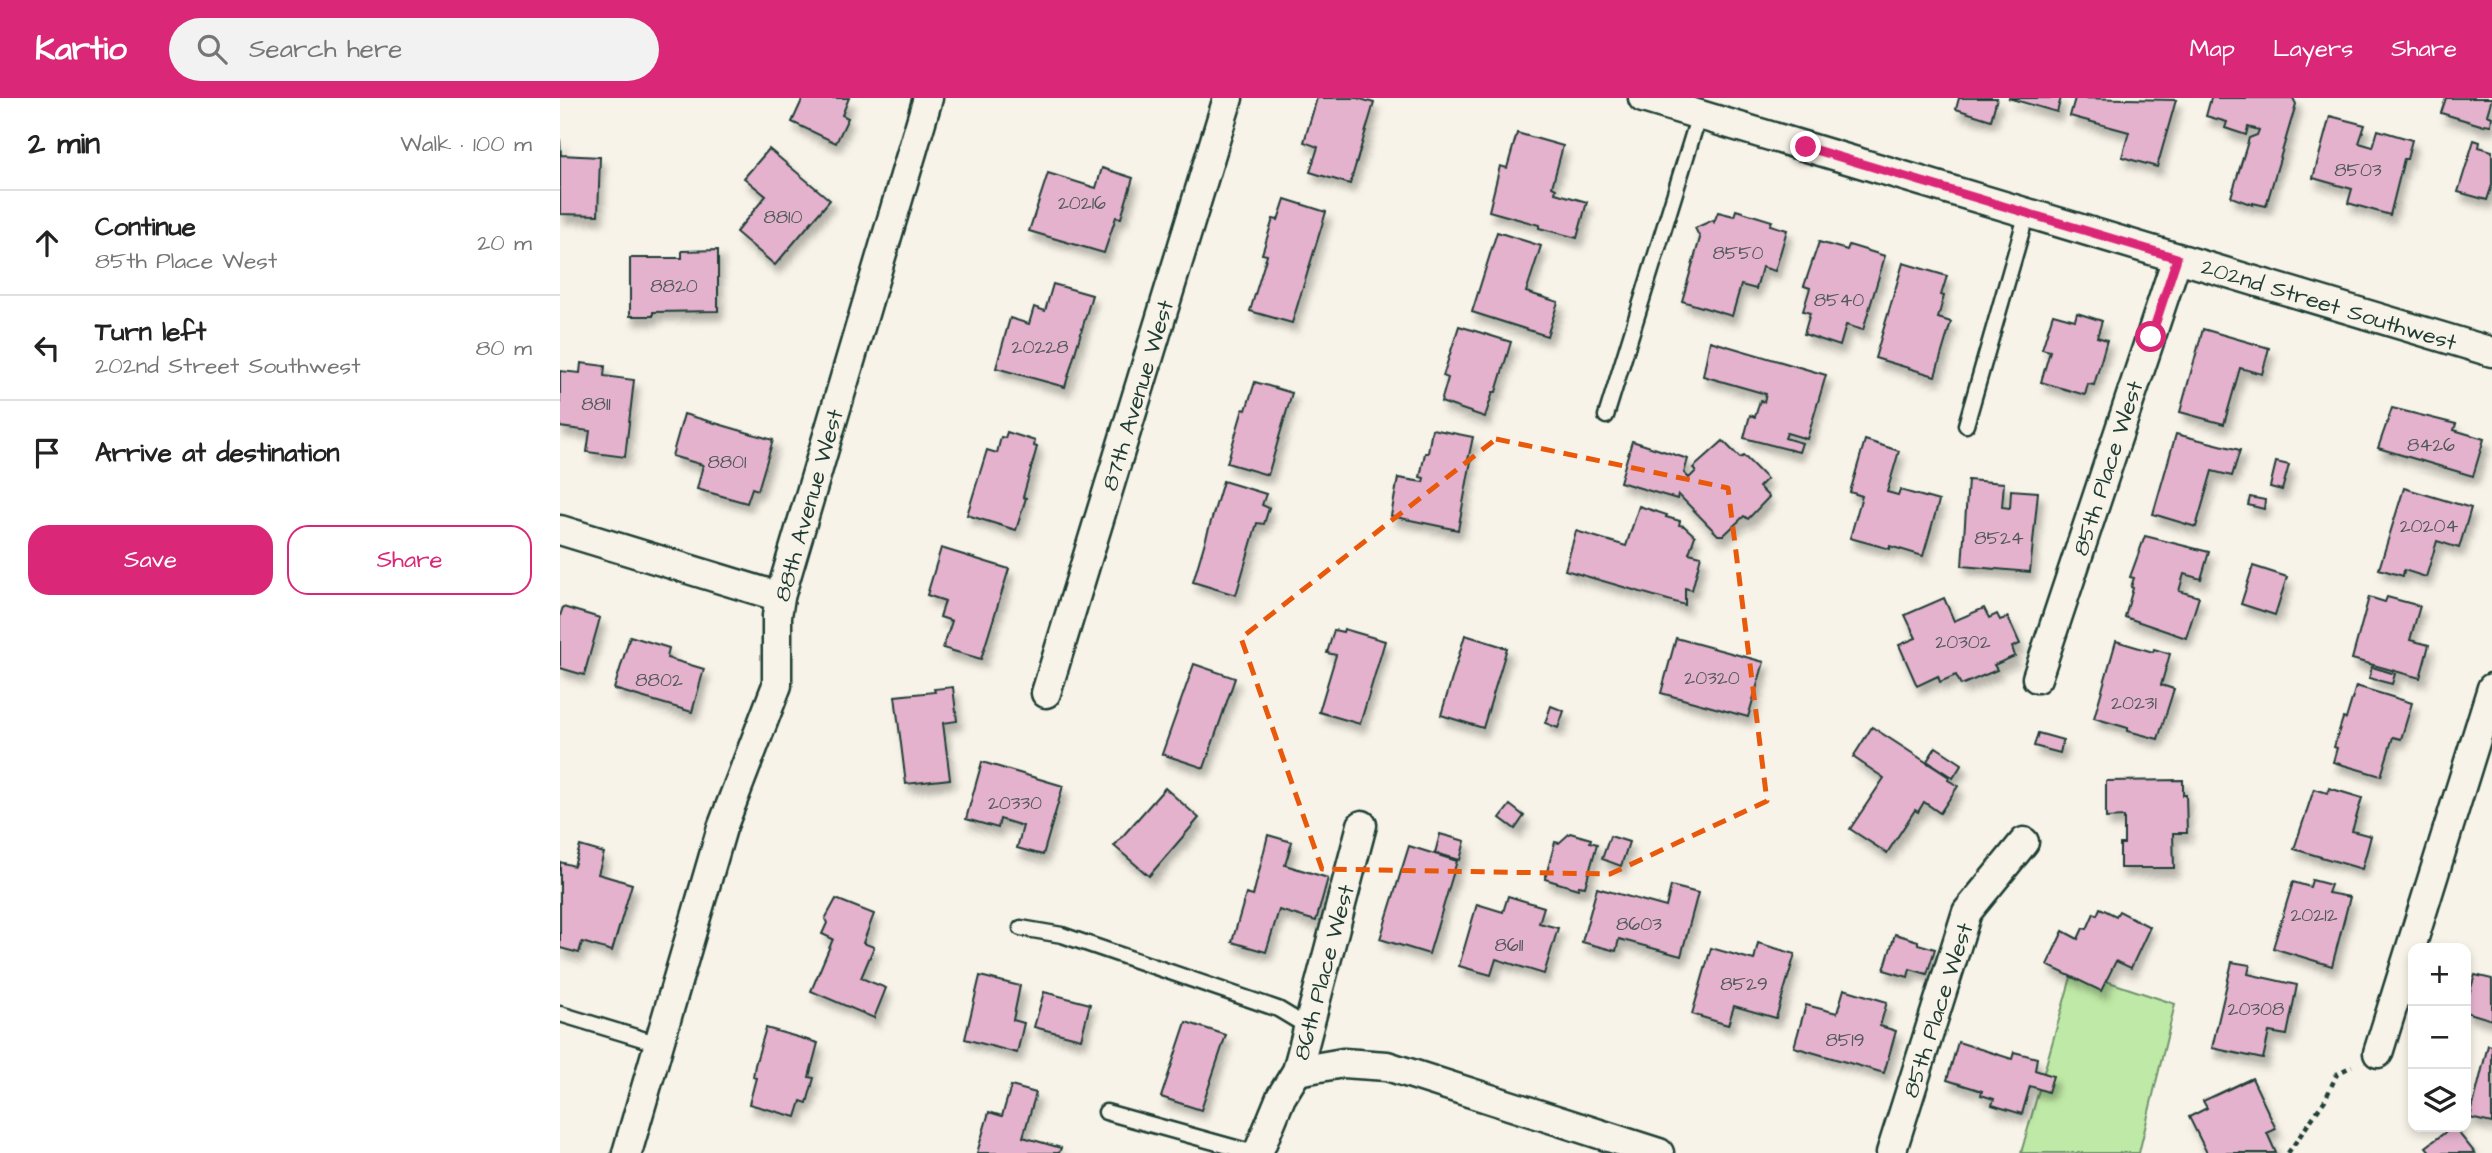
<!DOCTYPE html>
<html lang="en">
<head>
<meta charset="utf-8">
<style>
  :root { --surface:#fff; --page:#f2f2f2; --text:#222; --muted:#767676; --line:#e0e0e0; --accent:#db2777 }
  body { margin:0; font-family:"Architects Daughter",sans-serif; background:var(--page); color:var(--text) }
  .controls { position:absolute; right:21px; bottom:21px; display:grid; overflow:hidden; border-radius:14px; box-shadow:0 4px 10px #0003 }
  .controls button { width:63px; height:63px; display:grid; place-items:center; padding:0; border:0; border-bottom:2px solid var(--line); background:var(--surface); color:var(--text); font:35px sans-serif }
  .stop { position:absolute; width:21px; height:21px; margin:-16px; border:5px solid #db2777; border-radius:50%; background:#fff }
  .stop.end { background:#db2777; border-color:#fff; box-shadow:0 2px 7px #0008 }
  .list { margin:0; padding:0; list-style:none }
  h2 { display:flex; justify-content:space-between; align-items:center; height:91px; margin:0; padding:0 28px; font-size:30px }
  h2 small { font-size:23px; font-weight:400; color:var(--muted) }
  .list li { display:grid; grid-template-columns:46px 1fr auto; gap:21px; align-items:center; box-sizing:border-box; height:105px; padding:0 28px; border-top:2px solid var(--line) }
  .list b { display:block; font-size:26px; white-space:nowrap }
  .list p { margin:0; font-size:23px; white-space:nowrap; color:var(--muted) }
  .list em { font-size:23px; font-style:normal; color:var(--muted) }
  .actions { display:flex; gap:14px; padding:21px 28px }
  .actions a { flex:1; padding:16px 0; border:2px solid var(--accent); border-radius:21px; text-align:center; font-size:24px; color:var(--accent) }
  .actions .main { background:var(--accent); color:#fff }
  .icon { flex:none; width:38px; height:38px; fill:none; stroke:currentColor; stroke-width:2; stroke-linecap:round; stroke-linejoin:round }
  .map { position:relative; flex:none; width:1932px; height:1055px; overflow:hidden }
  header { display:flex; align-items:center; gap:42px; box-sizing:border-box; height:98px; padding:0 35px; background:var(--accent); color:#fff }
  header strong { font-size:33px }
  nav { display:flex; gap:38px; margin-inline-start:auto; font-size:24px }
  .search { width:490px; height:63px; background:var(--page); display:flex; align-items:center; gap:18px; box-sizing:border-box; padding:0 24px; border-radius:38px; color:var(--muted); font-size:26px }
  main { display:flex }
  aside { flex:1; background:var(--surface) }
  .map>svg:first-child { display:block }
</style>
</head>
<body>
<header>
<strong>Kartio</strong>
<div class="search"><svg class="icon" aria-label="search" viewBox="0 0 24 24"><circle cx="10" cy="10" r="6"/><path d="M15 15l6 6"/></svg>Search here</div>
<nav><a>Map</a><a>Layers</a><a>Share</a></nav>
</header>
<main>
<aside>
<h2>2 min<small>Walk · 100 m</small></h2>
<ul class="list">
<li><svg class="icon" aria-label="ahead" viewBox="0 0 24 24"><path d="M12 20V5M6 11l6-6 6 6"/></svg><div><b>Continue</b><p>85th Place West</p></div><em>20 m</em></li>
<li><svg class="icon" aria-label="left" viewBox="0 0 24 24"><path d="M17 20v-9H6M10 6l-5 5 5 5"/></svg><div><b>Turn left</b><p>202nd Street Southwest</p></div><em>80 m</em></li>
<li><svg class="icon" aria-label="arrive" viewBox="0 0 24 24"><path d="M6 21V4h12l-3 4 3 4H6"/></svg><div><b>Arrive at destination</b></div></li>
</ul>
<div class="actions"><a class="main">Save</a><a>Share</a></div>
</aside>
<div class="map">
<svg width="1932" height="1055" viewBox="0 0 1932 1055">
  <defs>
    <filter id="shadow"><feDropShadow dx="4.5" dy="8" stdDeviation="3.5" flood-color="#0004"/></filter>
  </defs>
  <rect width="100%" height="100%" fill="#f7f3e8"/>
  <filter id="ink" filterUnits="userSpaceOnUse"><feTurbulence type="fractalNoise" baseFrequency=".0143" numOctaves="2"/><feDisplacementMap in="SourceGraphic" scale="14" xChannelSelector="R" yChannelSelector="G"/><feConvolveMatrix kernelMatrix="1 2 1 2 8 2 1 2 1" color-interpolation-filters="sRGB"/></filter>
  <g filter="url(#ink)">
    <polygon fill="#bfe9a6" stroke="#6f936d" stroke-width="2" points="1513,872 1615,906 1579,1055 1461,1055"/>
    <g fill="#e5b2ce" stroke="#1f3d34" stroke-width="2" filter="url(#shadow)">
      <polygon points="243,0 289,0 282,17 288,20 276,45 232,24"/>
      <polygon points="757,0 797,0 814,5 790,86 750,74 758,49 744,44"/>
      <polygon points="1399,0 1437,0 1431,22 1396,11"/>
      <polygon points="1448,0 1501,0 1497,14"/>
      <polygon points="1515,0 1616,2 1597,69 1562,59 1569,34 1510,18"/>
      <polygon points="1651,0 1733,0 1736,6 1706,108 1693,105 1693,107 1671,99 1689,40 1697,37 1699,32 1688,29 1686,37 1665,30 1667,24 1646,18"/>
      <polygon points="1886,0 1932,0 1927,17 1932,19 1931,27 1925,26 1924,28 1881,15"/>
      <polygon points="1770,18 1805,27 1799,45 1813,49 1818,32 1852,42 1847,61 1844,61 1830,117 1788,105 1792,91 1753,80"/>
      <polygon points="957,35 1003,48 992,89 996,91 995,95 1027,104 1017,140 979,130 979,127 929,113 940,68 947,70"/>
      <polygon points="0,41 1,57 40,59 38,117 0,116"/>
      <polygon points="1914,42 1920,44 1919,49 1932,53 1932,87 1927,102 1898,94"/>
      <polygon points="209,51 270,102 215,167 176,134 206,98 184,80"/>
      <polygon points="542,70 573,80 561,120 556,119 544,155 469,133 488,75 536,90"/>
      <polygon points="725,101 766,114 732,225 690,213 707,157 702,156 713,121 718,122"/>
      <polygon points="1176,112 1212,123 1210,127 1227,132 1215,173 1202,169 1196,191 1181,187 1172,218 1122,203 1140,140 1135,130 1153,122 1154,124 1158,114 1174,118"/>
      <polygon points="937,134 981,148 966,194 998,204 987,238 912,214"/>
      <polygon points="1259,144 1287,152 1289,147 1325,158 1303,232 1286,227 1280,248 1244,236 1250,215 1243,213 1250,190 1244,188"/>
      <polygon points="158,152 158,213 93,214 93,218 70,218 70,160 122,160 122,153"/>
      <polygon points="1343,165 1387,178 1381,197 1384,198 1378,220 1391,224 1375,278 1315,260"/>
      <polygon points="493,186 532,197 505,289 436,270 450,220 469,226 474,209 485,213"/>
      <polygon points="1517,215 1542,223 1537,239 1547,242 1534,287 1528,286 1525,297 1481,284 1490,253 1482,251 1493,216 1515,222"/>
      <polygon points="899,228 951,244 936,294 933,294 925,319 881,304 888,280 883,278"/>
      <polygon points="1643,231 1709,250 1702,276 1680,270 1664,326 1620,314"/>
      <polygon points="1150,243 1266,277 1247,341 1227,335 1225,340 1242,345 1239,354 1184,340 1190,317 1195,319 1200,303 1204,304 1206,296 1143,278"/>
      <polygon points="21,265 45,268 44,278 74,282 65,359 27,354 30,333 0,329 0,273 20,275"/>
      <polygon points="695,284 732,295 708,377 667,365 683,311 686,312"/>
      <polygon points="1832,310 1896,326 1894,332 1924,341 1913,378 1818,350"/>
      <polygon points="124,316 213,342 198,392 192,390 187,405 137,391 143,367 112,358"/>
      <polygon points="872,331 913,339 908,362 911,363 898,432 831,418 838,380 863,384 864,380 860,379 865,355 868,355"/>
      <polygon points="447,334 475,343 474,348 477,349 463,399 466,400 456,432 407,417 427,352 437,355 441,339 445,340"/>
      <polygon points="1616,336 1680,352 1672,378 1652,373 1636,429 1593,416"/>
      <polygon points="1305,342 1339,353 1327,394 1338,397 1340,392 1379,403 1363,458 1330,448 1330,451 1290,440 1302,398 1290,394"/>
      <polygon points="1072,343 1128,361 1124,375 1129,380 1136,373 1133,370 1163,343 1180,360 1184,358 1207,381 1199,389 1209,399 1188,421 1184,418 1164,437 1158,437 1118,396 1117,401 1060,384"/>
      <polygon points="1716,364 1729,367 1722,392 1710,389"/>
      <polygon points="1408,382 1444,385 1442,409 1450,410 1451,392 1478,394 1470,474 1402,468"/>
      <polygon points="663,383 706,396 702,407 709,410 704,426 697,425 676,497 633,484"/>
      <polygon points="1844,390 1911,410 1899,450 1877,443 1866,479 1844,472 1843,478 1819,471"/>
      <polygon points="1690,399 1705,402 1704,411 1688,407"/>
      <polygon points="1079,408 1107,417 1106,419 1120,423 1119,427 1124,428 1135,438 1129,455 1141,458 1132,492 1125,490 1125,507 1005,472 1016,433 1066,448"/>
      <polygon points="1585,438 1649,454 1641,481 1624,476 1619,493 1639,499 1626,540 1565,519 1573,490 1571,489 1574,480 1570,479"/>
      <polygon points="381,450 449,471 421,561 383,550 392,523 380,519 385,503 367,497"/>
      <polygon points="1693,468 1727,479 1715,517 1681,506"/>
      <polygon points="1809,499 1825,504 1827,499 1860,508 1850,542 1869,547 1860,580 1792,561"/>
      <polygon points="1384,500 1394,523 1424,510 1429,520 1437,516 1440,522 1448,519 1460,546 1452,549 1455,558 1434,567 1437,572 1401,587 1396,577 1380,584 1378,578 1357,588 1339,547 1356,540 1345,517"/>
      <polygon points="3,509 40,520 24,577 0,570 0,518"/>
      <polygon points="784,531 825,543 800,626 759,614 776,557 767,555 774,532 783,534"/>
      <polygon points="905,537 947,550 923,630 881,617"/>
      <polygon points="70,538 109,550 107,560 144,571 132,614 54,591"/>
      <polygon points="1116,540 1204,564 1188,619 1101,595"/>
      <polygon points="1556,543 1593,554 1594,551 1610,556 1601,587 1614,591 1598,641 1568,633 1568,630 1534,620"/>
      <polygon points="634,566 675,580 644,670 602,656"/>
      <polygon points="1812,569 1835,576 1832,586 1809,580"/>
      <polygon points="1796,588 1852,605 1841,641 1833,639 1821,678 1773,664 1777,650 1774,649 1783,620 1786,621"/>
      <polygon points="393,589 397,623 383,625 390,681 346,686 335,598 375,594 374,591"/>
      <polygon points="991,608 1004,613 998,630 985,625"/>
      <polygon points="1312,629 1389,679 1388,682 1398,688 1380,715 1364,704 1358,714 1355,712 1327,755 1290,731 1324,680 1293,659"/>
      <polygon points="1478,635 1503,642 1500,655 1474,648"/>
      <polygon points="1376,649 1402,666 1393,680 1367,663"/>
      <polygon points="422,664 503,688 483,757 457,750 463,728 440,721 438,730 406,721"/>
      <polygon points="1623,682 1623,697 1626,697 1627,735 1613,735 1614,770 1560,770 1560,746 1564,746 1564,719 1546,720 1546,683"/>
      <polygon points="605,690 639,720 589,778 554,748"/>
      <polygon points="1769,690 1802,700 1792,733 1811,738 1802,771 1734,751 1754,691 1768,695"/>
      <polygon points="950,707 964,718 955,731 940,720"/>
      <polygon points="1010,735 1031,741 1030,744 1037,746 1025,789 1019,788 1018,791 985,781 995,744 999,745"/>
      <polygon points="880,736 905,743 900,762 875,755"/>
      <polygon points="708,737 732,744 725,767 768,780 756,823 719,812 706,854 672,844 686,796 693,798"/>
      <polygon points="1050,738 1069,744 1061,768 1042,761"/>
      <polygon points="20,748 44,755 38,776 72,786 52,853 22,844 19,855 0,850 0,764 14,768"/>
      <polygon points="849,748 897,763 869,856 820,841"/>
      <polygon points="1752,782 1771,787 1768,795 1790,799 1772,868 1713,850 1733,784 1750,789"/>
      <polygon points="1111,788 1138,795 1121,858 1059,841 1056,853 1022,844 1037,790 1106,809"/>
      <polygon points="948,798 984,809 979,825 998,830 984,876 936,861 931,877 899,868 917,806 943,814"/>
      <polygon points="276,801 314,816 303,845 314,849 301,880 326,890 314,920 251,893 273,841 262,836 267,825 265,821"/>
      <polygon points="1540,810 1556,818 1559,813 1590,829 1571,870 1556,863 1541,893 1487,867 1503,833 1518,841 1523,830 1527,831 1534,815 1537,817"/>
      <polygon points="1335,836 1358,843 1358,846 1375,851 1367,876 1350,871 1348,879 1324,872"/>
      <polygon points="1198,845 1235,856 1216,920 1174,908 1168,927 1132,916 1151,850 1194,862"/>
      <polygon points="1672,864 1690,867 1688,876 1737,887 1727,937 1709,934 1703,961 1652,950"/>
      <polygon points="1915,877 1932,881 1932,922 1906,914 1906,906"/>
      <polygon points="420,878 460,888 453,922 464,925 457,955 405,941"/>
      <polygon points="1284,891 1327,904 1320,928 1336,933 1324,975 1234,949 1246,907 1277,915"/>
      <polygon points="484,894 530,906 521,941 474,929"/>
      <polygon points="626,924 666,937 641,1012 601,999"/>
      <polygon points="206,930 258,945 249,979 254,980 247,1005 241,1003 236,1019 189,1006 196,980 193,979 195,967"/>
      <polygon points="1398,944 1452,961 1454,954 1477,960 1475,972 1493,978 1488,994 1470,988 1462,1016 1432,1007 1434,1001 1421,997 1422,993 1387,982"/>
      <polygon points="1928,947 1932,948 1932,1025 1910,1020"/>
      <polygon points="1692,980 1716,1031 1707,1035 1716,1055 1647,1055 1629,1019 1647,1010 1643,1003"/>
      <polygon points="451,988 476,995 463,1039 501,1050 499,1055 417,1055 429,1014 442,1018"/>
      <polygon points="1892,1029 1894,1029 1915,1055 1871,1055 1866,1049"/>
    </g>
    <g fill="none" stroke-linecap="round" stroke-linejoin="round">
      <g stroke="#1f3d34" stroke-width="19">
        <g id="lane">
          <polyline points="1046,318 1139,17"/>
          <polyline points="1406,327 1467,115"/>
          <polyline points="461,830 502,837 718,911 748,929"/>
          <polyline points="0,916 99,946"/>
          <polyline points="546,1014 694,1055"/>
        </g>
      </g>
      <g stroke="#1f3d34" stroke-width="33">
        <g id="street">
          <polyline points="1083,0 1932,254"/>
          <polyline points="0,432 220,499"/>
          <polyline points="1477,580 1617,160"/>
          <polyline points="486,595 668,0"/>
          <polyline points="1818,955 1932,590"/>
          <polyline points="737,973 783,965 827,968 1099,1055"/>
          <polyline points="67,1055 162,730 217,587 217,518 220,499 368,0"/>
          <polyline points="698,1055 721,999 737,973 802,727"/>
          <polyline points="1331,1055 1407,814 1464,744"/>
        </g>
      </g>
      <polyline stroke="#1f3d34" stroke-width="4.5" stroke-dasharray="5 5" stroke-linecap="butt" points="1728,1055 1765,1002 1777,976 1792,968"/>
      <use href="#lane" stroke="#f7f3e8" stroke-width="14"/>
      <use href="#street" stroke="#f7f3e8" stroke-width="28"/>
    </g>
  </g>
  <g fill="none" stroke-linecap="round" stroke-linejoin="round" filter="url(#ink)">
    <polyline stroke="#db2777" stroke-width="9" points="1246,49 1617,160 1591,239"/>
  </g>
  <path fill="none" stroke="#e8590c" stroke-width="5" stroke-dasharray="14 9" stroke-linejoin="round" d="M936,341L1168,390L1207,703L1050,776L762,771L681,540Z"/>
  <g text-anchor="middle" stroke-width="5" stroke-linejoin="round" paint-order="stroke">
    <g font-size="19" fill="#505a5a">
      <text x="1798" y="78">8503</text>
      <text x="522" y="111">20216</text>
      <text x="223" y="125">8810</text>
      <text x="1178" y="161">8550</text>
      <text x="114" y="194">8820</text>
      <text x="1279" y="208">8540</text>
      <text x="480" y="255">20228</text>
      <text x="36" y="312">8811</text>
      <text x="1871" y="353">8426</text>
      <text x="167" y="370">8801</text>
      <text x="1869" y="434">20204</text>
      <text x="1439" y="446">8524</text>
      <text x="1403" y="550">20302</text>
      <text x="1152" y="586">20320</text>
      <text x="99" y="588">8802</text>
      <text x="1574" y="611">20231</text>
      <text x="455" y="711">20330</text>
      <text x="1754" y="823">20212</text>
      <text x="1079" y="832">8603</text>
      <text x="949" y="853">8611</text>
      <text x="1184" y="892">8529</text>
      <text x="1696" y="917">20308</text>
      <text x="1285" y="948">8519</text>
    </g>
    <g font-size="23" fill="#1f3d34" stroke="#f7f3e8">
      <text transform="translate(1769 206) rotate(17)" y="8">202nd Street Southwest</text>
      <text transform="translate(577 297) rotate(-73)" y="8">87th Avenue West</text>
      <text transform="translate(1547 370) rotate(-72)" y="8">85th Place West</text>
      <text transform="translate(248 407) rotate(-74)" y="8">88th Avenue West</text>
      <text transform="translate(763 874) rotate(-75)" y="8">86th Place West</text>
      <text transform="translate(1377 912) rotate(-72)" y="8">85th Place West</text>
    </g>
  </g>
</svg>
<div class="controls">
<button>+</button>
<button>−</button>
<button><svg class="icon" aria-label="layers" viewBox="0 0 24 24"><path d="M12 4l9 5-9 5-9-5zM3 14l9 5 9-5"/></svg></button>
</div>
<div class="stop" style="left:1591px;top:239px"></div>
<div class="stop end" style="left:1246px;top:49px"></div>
</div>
</main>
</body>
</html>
